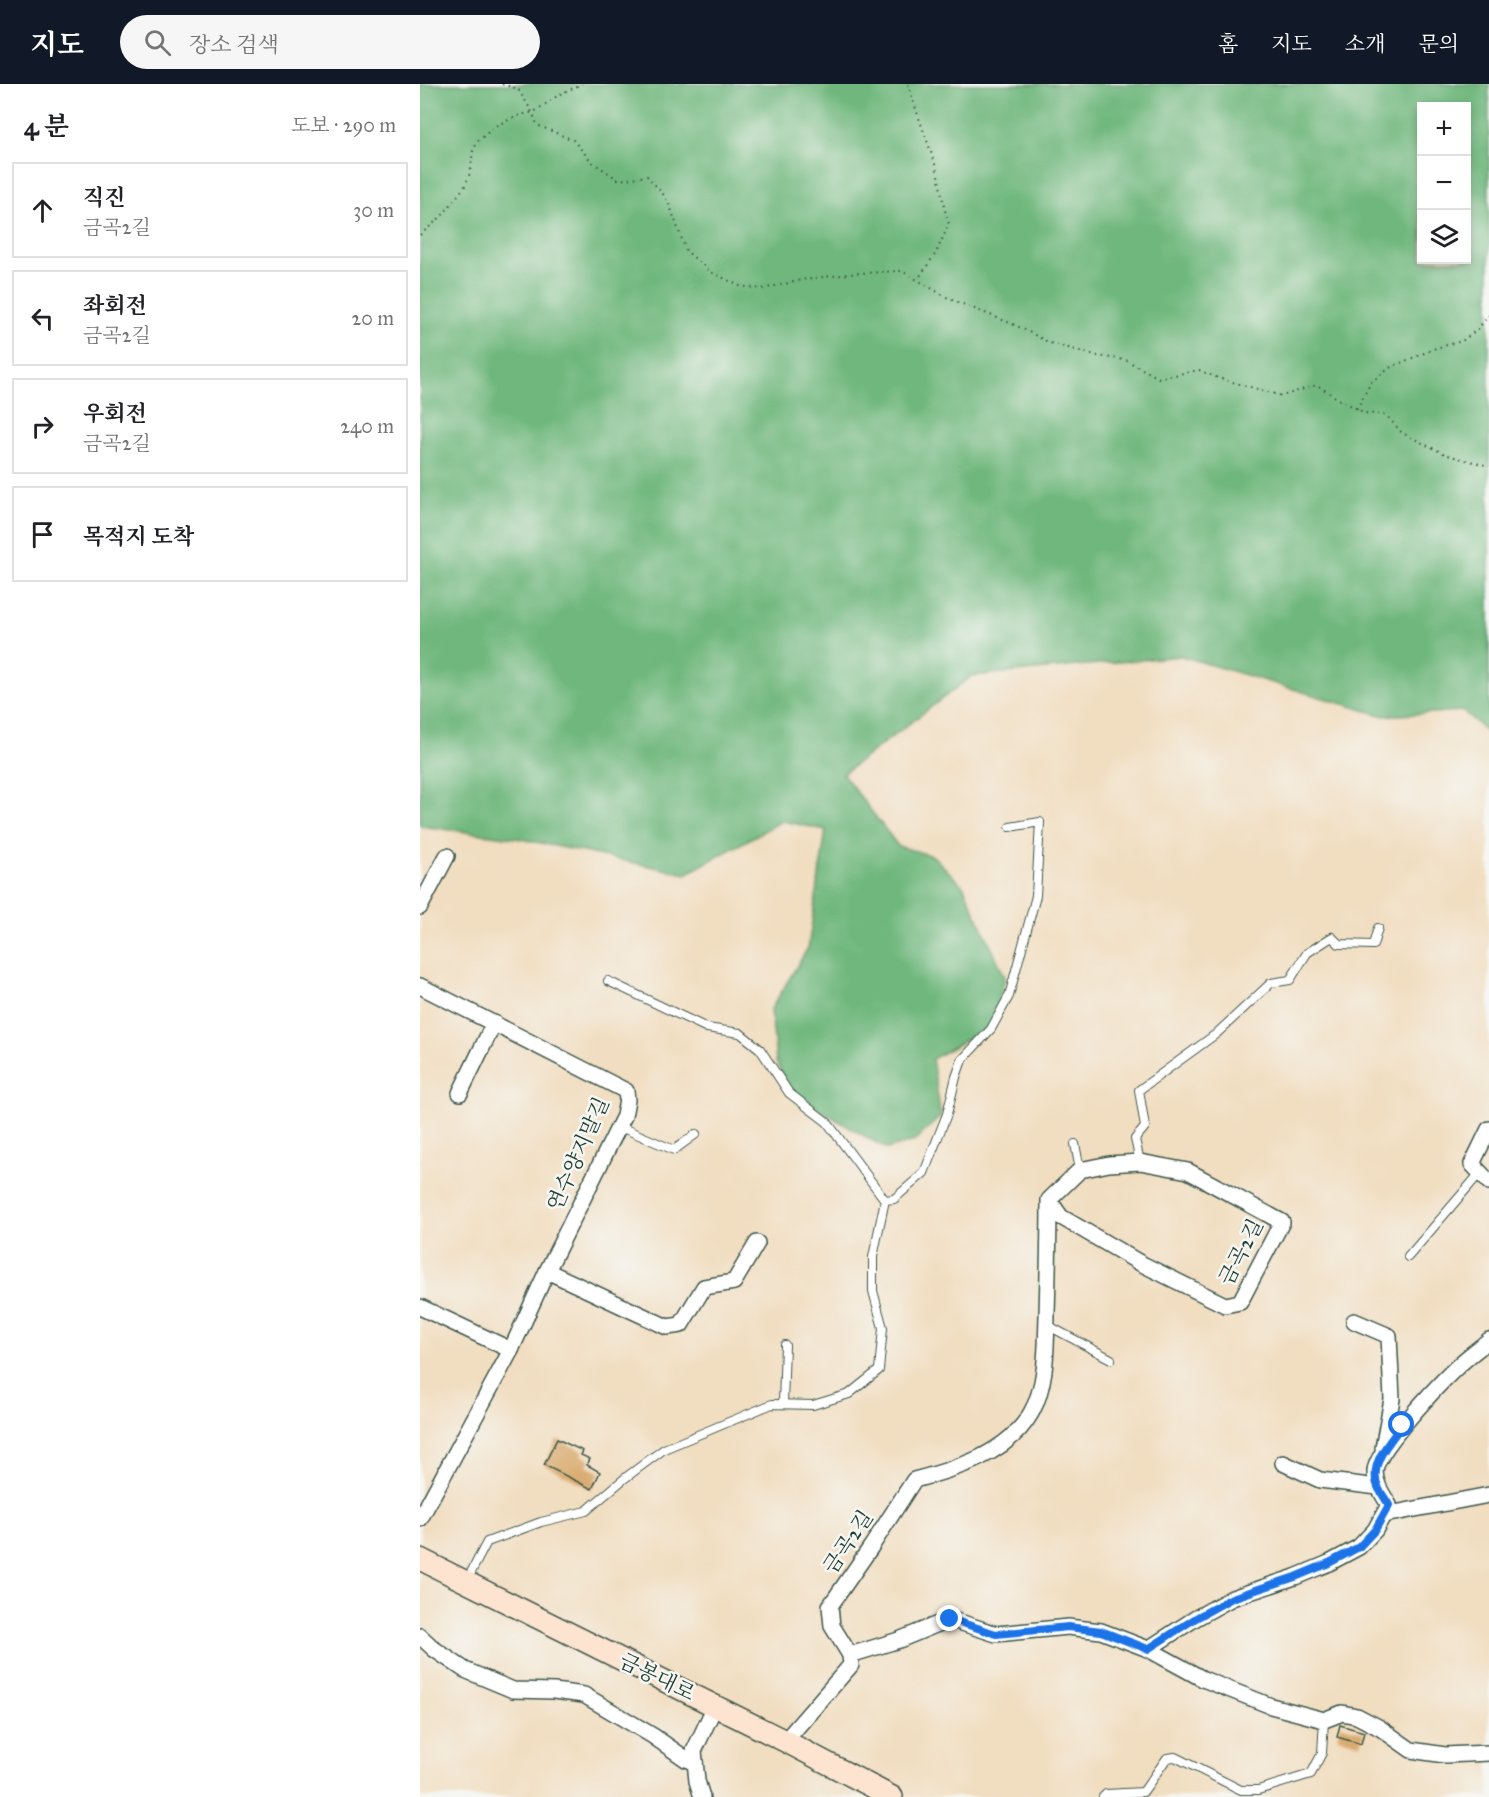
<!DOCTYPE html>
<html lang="ko">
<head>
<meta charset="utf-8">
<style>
  :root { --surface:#fff; --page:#f6f6f6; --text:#202124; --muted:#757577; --line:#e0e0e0; --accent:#111827 }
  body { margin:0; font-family:"IM FELL Great Primer","Noto Serif KR",serif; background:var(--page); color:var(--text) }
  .controls { position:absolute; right:18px; top:18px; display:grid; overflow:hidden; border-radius:0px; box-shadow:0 3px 9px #0003 }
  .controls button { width:54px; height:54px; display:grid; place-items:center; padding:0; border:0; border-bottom:2px solid var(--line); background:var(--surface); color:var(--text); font:30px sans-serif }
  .stop { position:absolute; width:18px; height:18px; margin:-14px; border:4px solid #1a73e8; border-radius:50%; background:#fff }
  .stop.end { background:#1a73e8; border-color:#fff; box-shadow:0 2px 6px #0008 }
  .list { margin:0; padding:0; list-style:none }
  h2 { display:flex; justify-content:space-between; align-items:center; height:78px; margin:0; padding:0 24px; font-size:26px }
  h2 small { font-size:20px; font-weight:400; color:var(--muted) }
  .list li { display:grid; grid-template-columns:39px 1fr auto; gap:18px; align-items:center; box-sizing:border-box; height:96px; margin:0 12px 12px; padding:0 12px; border:2px solid var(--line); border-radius:0px }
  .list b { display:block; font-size:22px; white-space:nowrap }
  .list p { margin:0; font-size:20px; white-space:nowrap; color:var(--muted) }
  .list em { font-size:20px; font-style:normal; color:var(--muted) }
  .icon { flex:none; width:33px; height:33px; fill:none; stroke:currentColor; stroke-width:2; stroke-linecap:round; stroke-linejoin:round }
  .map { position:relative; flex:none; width:1069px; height:1713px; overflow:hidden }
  header { display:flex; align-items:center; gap:36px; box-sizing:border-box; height:84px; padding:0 30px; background:var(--accent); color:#fff }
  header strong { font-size:28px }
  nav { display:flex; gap:33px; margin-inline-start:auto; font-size:21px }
  .search { width:420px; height:54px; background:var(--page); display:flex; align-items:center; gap:15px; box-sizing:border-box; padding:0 21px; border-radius:33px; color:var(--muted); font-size:22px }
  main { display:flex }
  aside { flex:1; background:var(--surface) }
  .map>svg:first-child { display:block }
</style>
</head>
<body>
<header>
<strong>지도</strong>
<div class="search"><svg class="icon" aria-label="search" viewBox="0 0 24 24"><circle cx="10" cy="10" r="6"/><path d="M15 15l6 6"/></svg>장소 검색</div>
<nav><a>홈</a><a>지도</a><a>소개</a><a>문의</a></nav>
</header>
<main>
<aside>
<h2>4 분<small>도보 · 290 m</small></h2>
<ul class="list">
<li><svg class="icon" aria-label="ahead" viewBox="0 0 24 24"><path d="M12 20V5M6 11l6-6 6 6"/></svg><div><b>직진</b><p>금곡2길</p></div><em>30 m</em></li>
<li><svg class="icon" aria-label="left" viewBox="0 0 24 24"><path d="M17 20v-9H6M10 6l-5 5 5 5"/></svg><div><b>좌회전</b><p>금곡2길</p></div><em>20 m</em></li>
<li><svg class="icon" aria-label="right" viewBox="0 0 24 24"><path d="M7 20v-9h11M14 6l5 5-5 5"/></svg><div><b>우회전</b><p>금곡2길</p></div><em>240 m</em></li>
<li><svg class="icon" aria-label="arrive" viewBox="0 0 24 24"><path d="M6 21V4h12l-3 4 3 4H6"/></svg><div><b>목적지 도착</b></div></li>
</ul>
</aside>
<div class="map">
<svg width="1069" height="1713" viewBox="0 0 1069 1713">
  <rect width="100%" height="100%" fill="#f6f6f2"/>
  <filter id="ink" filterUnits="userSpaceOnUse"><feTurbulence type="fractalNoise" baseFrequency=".0167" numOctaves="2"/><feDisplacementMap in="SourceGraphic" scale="12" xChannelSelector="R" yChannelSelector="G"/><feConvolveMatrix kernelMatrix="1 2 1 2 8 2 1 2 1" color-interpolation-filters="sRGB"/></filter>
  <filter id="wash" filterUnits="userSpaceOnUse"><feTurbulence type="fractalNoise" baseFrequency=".008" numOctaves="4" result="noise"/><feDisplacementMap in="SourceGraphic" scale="24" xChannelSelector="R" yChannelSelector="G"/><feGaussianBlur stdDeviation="1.35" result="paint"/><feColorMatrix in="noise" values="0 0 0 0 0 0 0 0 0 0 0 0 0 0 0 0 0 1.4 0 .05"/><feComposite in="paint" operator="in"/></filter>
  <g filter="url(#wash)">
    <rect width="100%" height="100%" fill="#f1ddbf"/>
    <path fill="#70b77d" stroke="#487a58" stroke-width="1.5" fill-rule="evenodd" d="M0,0H1069V650L1043,627L964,632L761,572L552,592L423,690L478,762L513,772L544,803L585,893L573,941L512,975L521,1032L495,1057L467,1065L373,1011L356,978L351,925L388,864L406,746L362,737L266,790L102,755L0,742ZM1002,22H1046V176H1002Z"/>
    <g id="blocks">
      <g fill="#d9ac71">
        <polygon points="137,1355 163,1367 161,1371 170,1375 167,1381 180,1388 172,1405 124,1381"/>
        <polygon points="920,1641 944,1648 941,1660 917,1653"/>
      </g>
    </g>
  </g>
  <g filter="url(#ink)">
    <use href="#blocks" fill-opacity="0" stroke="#3e5549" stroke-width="1.5"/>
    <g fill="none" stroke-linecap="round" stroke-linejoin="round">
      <g stroke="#3e5549" stroke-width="10">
        <g id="lane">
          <polyline points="188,897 287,944 320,949 340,965 369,1009 407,1038 465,1116"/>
          <polyline points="198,1042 254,1066 276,1050"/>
          <polyline points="655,1060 660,1086"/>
          <polyline points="720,1078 715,1055 725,1043 719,1006 796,950 851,899 870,896 887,869 912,853 919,860 953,861 958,844"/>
          <polyline points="988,1173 1060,1089"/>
          <polyline points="627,1241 691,1275"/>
          <polyline points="363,1320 365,1261"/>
          <polyline points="47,1496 67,1458 121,1438 166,1427 205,1394 244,1365 352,1320 393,1321 429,1310 459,1286 463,1244 453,1207 453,1173 465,1116 474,1115 504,1089 527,1030 536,993 542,976 571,945 589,912 616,812 620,738 590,743"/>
          <polyline points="683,1713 686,1710 723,1708 747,1674 755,1673 821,1706 838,1706 891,1690 902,1669 904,1636"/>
        </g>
      </g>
      <g stroke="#3e5549" stroke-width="18">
        <g id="street">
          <polyline points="0,823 27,772"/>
          <polyline points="0,902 206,1007 207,1016 204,1032 127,1187 91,1266 0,1435"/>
          <polyline points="40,1009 74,939"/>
          <polyline points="1069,1045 1052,1080 1069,1098"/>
          <polyline points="127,1187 247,1243 261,1241 284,1203 314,1198 337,1159"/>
          <polyline points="0,1223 91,1266"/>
          <polyline points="934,1237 969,1252 972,1315 963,1364"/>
          <polyline points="863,1379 900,1396 958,1403"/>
          <polyline points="964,1431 1069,1411"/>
          <polyline points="0,1552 14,1565 45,1586 93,1606 134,1607 164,1611 233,1652 266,1675 275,1678"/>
          <path d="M728,1565L776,1534L812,1514L875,1493L909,1479L939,1463L955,1446L969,1421C963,1411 955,1400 955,1387C956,1365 1028,1290 1047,1274C1054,1268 1062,1262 1069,1256"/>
          <path d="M430,1571L412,1542L410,1522L451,1463L494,1396C536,1385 588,1370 611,1329C627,1301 626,1263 627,1231C628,1192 629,1154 629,1116L660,1086L689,1080L720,1078L768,1087L862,1138L820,1218L805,1221L720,1179L641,1133L629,1116"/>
          <polyline points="365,1657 431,1581 430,1571 479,1556 530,1535 576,1550 648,1543 681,1547 728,1565 783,1595 851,1622 904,1636 922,1629 937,1632 960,1644 991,1666 1025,1671 1069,1669"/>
          <polyline points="282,1713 277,1697 274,1667 295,1622"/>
        </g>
      </g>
      <g stroke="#3e5549" stroke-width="24">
        <polyline id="secondary" points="0,1475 365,1657 472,1713"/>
      </g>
      <g stroke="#3e5549" stroke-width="2" stroke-dasharray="1.5 4.5" stroke-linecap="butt">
        <path d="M82,0L98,5C105,17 113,27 117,41L153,56L172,78L199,96L227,92L243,110L250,122L266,167L291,188L320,202L342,205L386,195L439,189L482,187L530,215L595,241L630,259L678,272L706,276L739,294L779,286L795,293L862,312L897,301L920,316L945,329L966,331L982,349L1027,371L1069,382"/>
        <path d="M488,0C496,27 506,53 515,80C521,99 522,120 529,140L516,169L498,195"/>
        <polyline points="0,151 22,132 45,102 50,89 53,67 58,57 75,42 100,31 114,28 140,10 162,0"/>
        <polyline points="937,325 951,298 971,283 1016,264 1042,257 1057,246 1069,231"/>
      </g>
      <use href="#lane" stroke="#fff" stroke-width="8"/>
      <use href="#street" stroke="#fff" stroke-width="15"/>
      <use href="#secondary" stroke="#fde4d0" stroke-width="21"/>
    </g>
  </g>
  <g fill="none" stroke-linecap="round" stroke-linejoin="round" filter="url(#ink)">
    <path stroke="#1a73e8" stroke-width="8" d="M530,1535L576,1550L648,1543L681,1547L728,1565L776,1534L812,1514L875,1493L909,1479L939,1463L955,1446L969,1421C966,1416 962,1410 959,1405C947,1381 969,1359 982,1341"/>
  </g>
  <g text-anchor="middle" stroke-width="5" stroke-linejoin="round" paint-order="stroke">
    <g font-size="21" fill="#1f3d34" stroke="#f6f6f2">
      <text transform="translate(158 1070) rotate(-66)" y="7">연수양지말길</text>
      <text transform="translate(821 1168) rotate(-63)" y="7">금곡2길</text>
      <text transform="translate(428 1458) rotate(-56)" y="7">금곡2길</text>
      <text transform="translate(237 1593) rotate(26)" y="7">금봉대로</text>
    </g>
  </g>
</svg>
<div class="controls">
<button>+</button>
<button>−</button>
<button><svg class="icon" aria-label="layers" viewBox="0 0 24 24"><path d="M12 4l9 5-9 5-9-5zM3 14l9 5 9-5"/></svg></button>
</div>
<div class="stop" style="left:982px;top:1341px"></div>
<div class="stop end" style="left:530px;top:1535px"></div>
</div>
</main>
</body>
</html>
